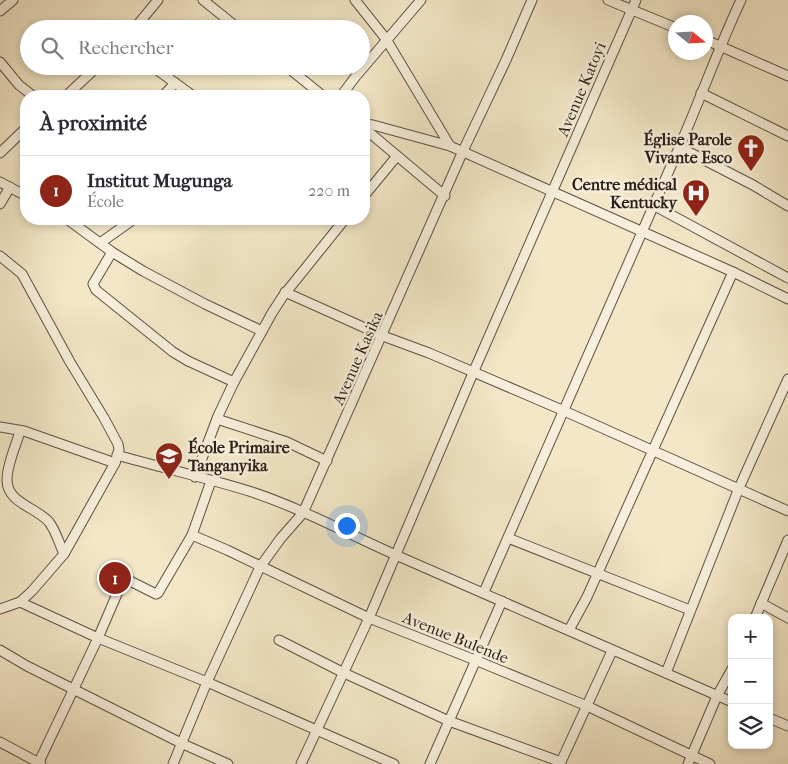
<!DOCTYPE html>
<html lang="fr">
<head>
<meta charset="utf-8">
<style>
  :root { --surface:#fff; --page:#f7f7f7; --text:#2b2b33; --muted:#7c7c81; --line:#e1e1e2; --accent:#8f2418 }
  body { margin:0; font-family:"IM FELL French Canon",serif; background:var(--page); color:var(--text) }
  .controls { position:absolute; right:15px; bottom:15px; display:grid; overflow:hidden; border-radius:10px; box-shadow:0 2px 8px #0003 }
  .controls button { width:45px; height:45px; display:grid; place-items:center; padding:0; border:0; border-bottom:1px solid var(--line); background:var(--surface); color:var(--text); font:25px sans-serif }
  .compass { position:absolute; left:668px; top:15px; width:45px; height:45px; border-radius:50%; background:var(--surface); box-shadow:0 2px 8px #0003; rotate:108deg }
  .you { position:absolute; left:346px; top:525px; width:18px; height:18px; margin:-12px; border:4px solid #fff; border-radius:50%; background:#1a73e8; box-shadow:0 0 0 8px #1a73e833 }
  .badge { display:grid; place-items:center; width:32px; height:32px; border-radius:50%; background:var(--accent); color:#fff; font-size:16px; font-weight:700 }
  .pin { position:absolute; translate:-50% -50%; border:2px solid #fff; box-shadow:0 1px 5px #0006 }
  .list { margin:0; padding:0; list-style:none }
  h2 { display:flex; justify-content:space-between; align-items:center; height:65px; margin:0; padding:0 20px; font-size:21px }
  h2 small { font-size:16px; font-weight:400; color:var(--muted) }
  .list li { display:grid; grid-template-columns:32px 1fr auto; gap:15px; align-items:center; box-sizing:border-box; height:70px; padding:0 20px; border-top:1px solid var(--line) }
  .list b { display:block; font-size:19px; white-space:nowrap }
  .list p { margin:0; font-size:16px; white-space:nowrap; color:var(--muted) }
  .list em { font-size:16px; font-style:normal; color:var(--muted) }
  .icon { flex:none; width:28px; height:28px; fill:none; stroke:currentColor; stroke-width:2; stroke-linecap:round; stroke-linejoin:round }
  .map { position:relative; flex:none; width:788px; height:764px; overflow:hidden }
  .search { position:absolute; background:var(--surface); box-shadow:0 2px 8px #0003; left:20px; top:20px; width:350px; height:55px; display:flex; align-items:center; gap:12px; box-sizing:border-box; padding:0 18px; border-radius:28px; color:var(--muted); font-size:19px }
  .panel { position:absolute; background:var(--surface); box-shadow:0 2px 8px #0003; left:20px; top:90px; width:350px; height:135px; border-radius:20px }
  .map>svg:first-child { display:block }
</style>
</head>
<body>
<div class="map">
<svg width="788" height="764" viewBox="0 0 788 764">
  <rect width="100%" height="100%" fill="#f3e7c7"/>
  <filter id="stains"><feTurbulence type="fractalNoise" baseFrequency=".004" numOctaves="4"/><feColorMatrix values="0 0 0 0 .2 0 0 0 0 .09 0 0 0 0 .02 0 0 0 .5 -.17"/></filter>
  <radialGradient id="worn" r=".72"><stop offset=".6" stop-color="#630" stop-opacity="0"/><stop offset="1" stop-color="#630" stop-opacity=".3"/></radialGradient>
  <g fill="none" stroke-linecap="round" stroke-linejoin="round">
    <g stroke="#5c5143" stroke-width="11">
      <g id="minor">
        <polyline points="203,0 239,29"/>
        <polyline points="355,0 386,39 450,146"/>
        <polyline points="608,0 676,28"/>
        <polyline points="0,11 13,0"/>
        <polyline points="134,29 158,0"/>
        <polyline points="706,40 788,76"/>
        <polyline points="0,62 19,85 33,96"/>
        <polyline points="152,66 193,96"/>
        <polyline points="286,66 323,96"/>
        <polyline points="701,93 788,136"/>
        <polyline points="66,96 98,66"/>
        <polyline points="163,96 175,83"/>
        <polyline points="341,96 356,76 421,0"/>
        <polyline points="364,124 373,125 450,146 733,272 788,299"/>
        <polyline points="364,128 445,196"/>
        <polyline points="679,147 753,185 788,206"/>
        <polyline points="0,153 26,128"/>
        <polyline points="0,182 26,196"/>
        <polyline points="364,196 397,156"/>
        <polyline points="0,204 10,187"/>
        <polyline points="653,205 788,278"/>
        <polyline points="67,219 112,252 143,271 205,304 262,331"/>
        <polyline points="100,243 134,219"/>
        <polyline points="112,252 93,284 96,290 173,352 188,361 234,382"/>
        <polyline points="0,256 22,274 70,362 104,418 118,444 119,450 115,463 64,554 32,591 20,602 0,609"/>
        <polyline points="285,292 383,336 429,353 562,410 788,511"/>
        <polyline points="217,419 287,442 327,461"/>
        <polyline points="0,427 24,431 115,463"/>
        <path d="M20,431C16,446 7,464 7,480C7,503 36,507 49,522C56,531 59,543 64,554"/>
        <path d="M117,455C162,468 208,478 252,492C303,509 350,535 398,556C510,604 620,654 732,702"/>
        <polyline points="195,477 218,416 234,382 272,313 283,296 345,219"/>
        <polyline points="192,535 227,550 369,618 475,660 587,706 710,764"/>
        <polyline points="508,538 690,610"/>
        <path d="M484,592C548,444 614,297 678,150C700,100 718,49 741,0"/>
        <polyline points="20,602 98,638 207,682 394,764"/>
        <polyline points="761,603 788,618"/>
        <polyline points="755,618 788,540"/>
        <polyline points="569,630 587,597 733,272"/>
        <polyline points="279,640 344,673 449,721 561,762"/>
        <polyline points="0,650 27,666 183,744 228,764"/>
        <polyline points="666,673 739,488 788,379"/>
        <polyline points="769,718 788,726"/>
        <polyline points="0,742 41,764"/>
        <polyline points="38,764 98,638 123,580 126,579 156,594 158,593 192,535 211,481"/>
        <polyline points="173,764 207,682 260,567 281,538 303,513 463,151 506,60 532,0"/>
        <polyline points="301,764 369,618 473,373 636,0"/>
        <polyline points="430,764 502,601"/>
        <polyline points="560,764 612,651"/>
        <polyline points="688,764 717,696 732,669"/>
      </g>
    </g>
    <use href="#minor" stroke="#f7efdb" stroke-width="9"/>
  </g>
  <defs>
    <g id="church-pin" transform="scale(1.4375)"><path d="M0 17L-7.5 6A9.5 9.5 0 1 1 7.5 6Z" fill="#8f2418" stroke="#f7efdb"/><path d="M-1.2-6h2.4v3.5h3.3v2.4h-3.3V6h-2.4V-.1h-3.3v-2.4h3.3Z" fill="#fff"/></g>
    <g id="hospital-pin" transform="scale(1.4375)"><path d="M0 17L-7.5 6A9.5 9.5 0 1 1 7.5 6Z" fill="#8f2418" stroke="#f7efdb"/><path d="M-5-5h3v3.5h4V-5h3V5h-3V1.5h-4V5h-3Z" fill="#fff"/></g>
    <g id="school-pin" transform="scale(1.4375)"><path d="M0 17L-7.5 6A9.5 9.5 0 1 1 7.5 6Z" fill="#8f2418" stroke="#f7efdb"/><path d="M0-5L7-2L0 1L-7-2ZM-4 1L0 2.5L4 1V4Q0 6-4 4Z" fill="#fff"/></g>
  </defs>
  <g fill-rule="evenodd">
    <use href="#church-pin" x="751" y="148"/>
    <use href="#hospital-pin" x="696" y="193"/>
    <use href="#school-pin" x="169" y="456"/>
  </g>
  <g text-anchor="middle" stroke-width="5" stroke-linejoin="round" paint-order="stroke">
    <g font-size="16" fill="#2a1f17" stroke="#f7efdb">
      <text transform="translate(581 89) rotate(-67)" y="6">Avenue Katoyi</text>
      <text transform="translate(357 358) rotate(-66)" y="6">Avenue Kasika</text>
      <text transform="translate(456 637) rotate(22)" y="6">Avenue Bulende</text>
    </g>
    <g font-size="16" font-weight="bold" fill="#2a1f17" stroke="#f7efdb" text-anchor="end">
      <text x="732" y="145">Église Parole<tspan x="732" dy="18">Vivante Esco</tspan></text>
      <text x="677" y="190">Centre médical<tspan x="677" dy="18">Kentucky</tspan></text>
      <text x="188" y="453" text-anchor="start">École Primaire<tspan x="188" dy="18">Tanganyika</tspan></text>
    </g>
  </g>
  <rect width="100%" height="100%" filter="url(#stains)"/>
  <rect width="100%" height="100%" fill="url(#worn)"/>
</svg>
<div class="controls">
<button>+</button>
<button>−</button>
<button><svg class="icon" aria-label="layers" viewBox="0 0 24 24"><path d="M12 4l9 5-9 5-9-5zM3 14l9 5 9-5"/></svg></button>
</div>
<svg class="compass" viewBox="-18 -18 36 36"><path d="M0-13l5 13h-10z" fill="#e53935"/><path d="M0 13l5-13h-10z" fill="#7c7c81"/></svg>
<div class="you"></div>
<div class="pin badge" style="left:115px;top:578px">1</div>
<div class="search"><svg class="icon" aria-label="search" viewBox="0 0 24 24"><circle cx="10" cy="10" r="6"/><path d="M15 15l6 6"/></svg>Rechercher</div>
<section class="panel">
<h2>À proximité<small></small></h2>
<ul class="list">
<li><span class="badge">1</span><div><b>Institut Mugunga</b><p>École</p></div><em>220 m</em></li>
</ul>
</section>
</div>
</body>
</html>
